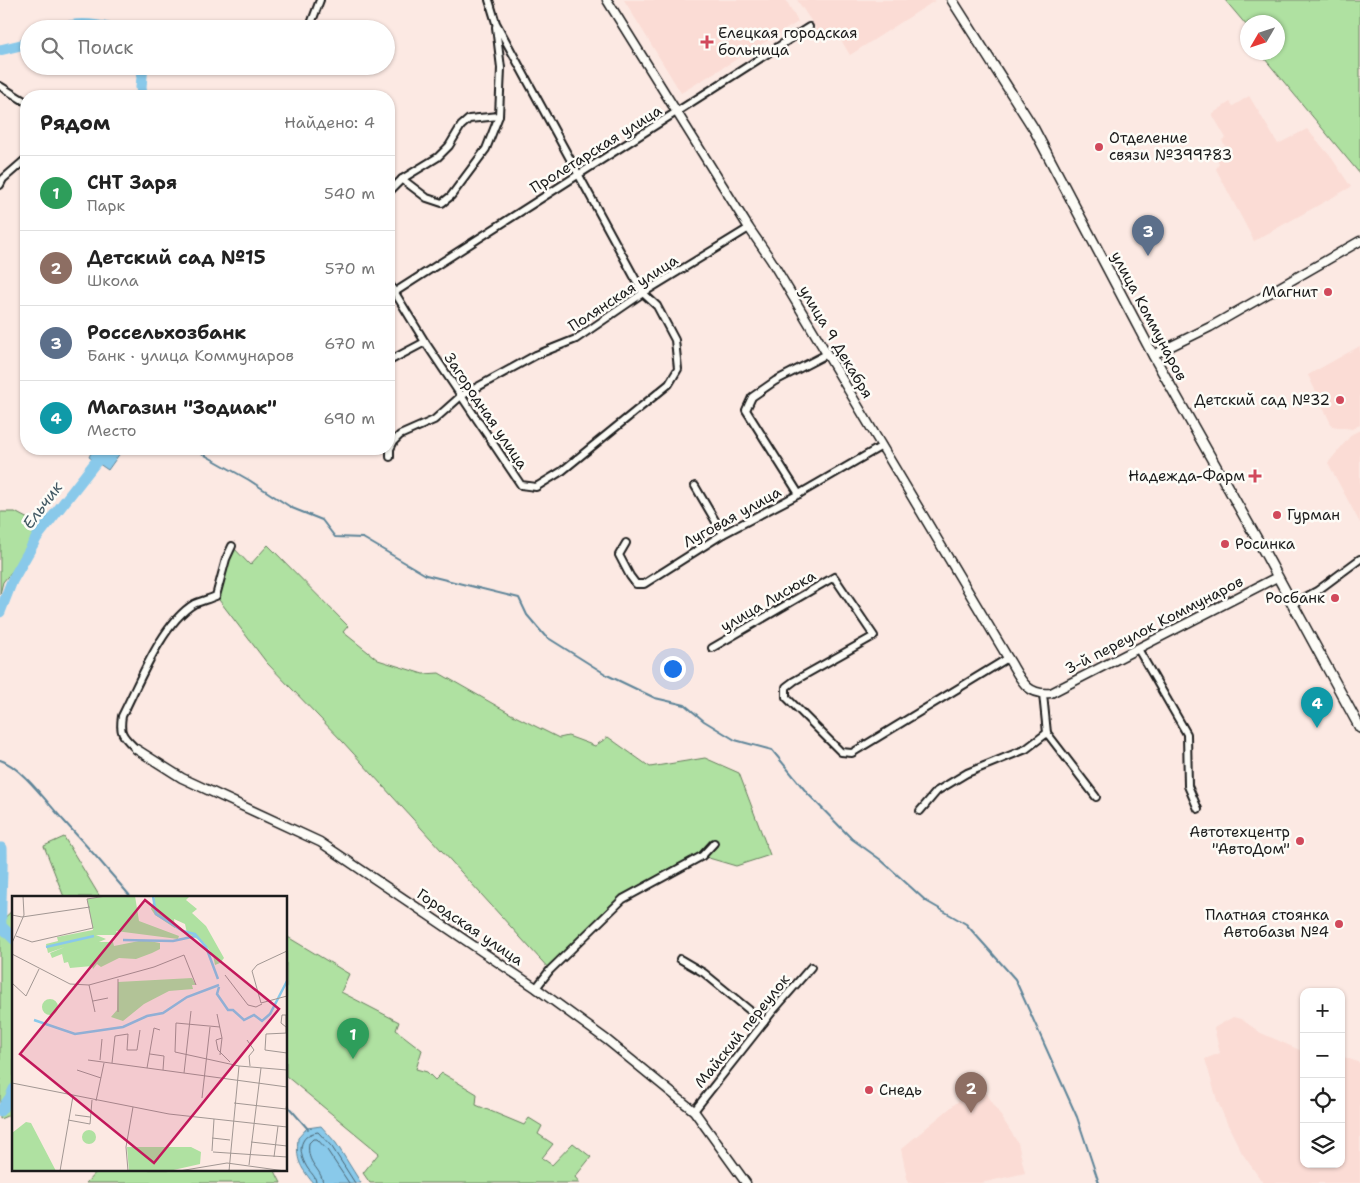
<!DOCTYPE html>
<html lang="ru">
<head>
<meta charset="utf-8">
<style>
  :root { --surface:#fff; --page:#f2f2f2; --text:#222; --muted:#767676; --line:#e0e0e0; --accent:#d1495b }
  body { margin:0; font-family:"Shantell Sans",sans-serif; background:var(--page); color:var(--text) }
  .controls { position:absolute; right:15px; bottom:15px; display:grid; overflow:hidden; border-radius:10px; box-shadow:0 1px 4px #0004 }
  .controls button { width:45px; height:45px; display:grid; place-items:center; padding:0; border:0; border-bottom:1px solid var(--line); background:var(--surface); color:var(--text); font:25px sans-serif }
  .compass { position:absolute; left:1240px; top:15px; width:45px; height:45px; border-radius:50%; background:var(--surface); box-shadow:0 1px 4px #0004; rotate:231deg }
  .you { position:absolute; left:672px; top:668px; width:18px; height:18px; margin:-12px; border:4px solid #fff; border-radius:50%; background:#1a73e8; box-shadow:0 0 0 8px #1a73e833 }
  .badge { display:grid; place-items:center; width:32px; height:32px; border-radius:50%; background:var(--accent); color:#fff; font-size:16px; font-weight:700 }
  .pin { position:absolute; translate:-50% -41px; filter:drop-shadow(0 1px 2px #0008) }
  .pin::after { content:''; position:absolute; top:26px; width:18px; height:15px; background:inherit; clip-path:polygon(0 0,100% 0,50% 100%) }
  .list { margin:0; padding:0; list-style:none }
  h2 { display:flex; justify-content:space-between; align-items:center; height:65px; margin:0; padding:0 20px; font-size:21px }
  h2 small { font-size:16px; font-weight:400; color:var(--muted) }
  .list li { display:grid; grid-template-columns:32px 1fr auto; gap:15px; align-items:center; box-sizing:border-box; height:75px; padding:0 20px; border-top:1px solid var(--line) }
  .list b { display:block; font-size:19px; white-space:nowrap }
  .list p { margin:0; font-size:16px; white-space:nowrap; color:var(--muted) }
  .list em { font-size:16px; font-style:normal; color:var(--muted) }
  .icon { flex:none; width:28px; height:28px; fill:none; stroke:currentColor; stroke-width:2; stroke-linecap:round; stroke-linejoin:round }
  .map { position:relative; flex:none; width:1360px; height:1183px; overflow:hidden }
  .search { position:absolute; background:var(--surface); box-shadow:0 1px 4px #0004; left:20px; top:20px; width:375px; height:55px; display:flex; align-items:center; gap:12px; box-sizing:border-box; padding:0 18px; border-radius:28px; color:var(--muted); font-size:19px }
  .panel { position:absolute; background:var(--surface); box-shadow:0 1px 4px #0004; left:20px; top:90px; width:375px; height:365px; border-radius:20px }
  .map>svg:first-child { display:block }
</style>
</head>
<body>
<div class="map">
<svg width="1360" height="1183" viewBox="0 0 1360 1183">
  <rect width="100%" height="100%" fill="#fce9e3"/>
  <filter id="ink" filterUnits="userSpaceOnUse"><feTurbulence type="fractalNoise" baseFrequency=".02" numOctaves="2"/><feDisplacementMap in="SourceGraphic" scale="10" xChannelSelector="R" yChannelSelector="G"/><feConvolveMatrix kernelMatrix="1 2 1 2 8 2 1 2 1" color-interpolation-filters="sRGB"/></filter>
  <g filter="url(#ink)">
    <g fill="#fbdcd5">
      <polygon points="624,0 786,0 798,22 681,93"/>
      <polygon points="797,0 936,0 850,55 836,32 824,40"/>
      <polygon points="1249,96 1278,144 1307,129 1331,157 1351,187 1254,241 1216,169 1219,164 1213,153 1225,146 1222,140 1226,138 1212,114 1230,102 1233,106"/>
      <polygon points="1360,346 1360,425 1352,429 1332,426 1308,375"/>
      <polygon points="1360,430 1360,523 1328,463 1352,434"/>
      <polygon points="1233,1017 1241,1019 1261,1033 1304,1052 1304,1164 1341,1164 1341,1063 1344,1057 1360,1063 1360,1183 1263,1183 1242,1153 1227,1123 1217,1100 1205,1059 1220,1053 1214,1028"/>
      <polygon points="980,1083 1018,1143 1025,1173 981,1183 908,1183 901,1149"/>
    </g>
    <g fill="#afe1a1" stroke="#667e5e">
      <polygon points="1225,0 1360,0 1360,174 1260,53 1278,52 1278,22 1248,22 1247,26"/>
      <polygon points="0,512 15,512 47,529 3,582 0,594"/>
      <polygon points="268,545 348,626 343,632 378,660 423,674 439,673 511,714 559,738 568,736 595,746 608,737 650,767 705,758 739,773 770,855 736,866 702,856 630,894 550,970 343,742 267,663 216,596 232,546 250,565"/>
      <polygon points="64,837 100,897 64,897 44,846"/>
      <polygon points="14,909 14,1113 0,1119 0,922"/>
      <polygon points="286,936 349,974 341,992 399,1022 396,1030 422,1050 416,1069 427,1072 435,1080 442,1073 477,1094 476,1105 524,1125 529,1118 542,1126 538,1134 553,1144 542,1158 552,1165 573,1143 591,1157 575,1177 580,1183 370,1183 363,1173 379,1153 286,1076"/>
      <polygon points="99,1169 274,1169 281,1183 86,1183"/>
    </g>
    <g fill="#89c9ea" stroke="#5d8498">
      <polygon points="93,449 123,449 108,470 89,457"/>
      <path d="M321,1126L336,1143L361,1183H313C299,1165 296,1160 298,1138L307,1128Z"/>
    </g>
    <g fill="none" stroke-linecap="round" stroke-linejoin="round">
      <g stroke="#48616e" stroke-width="1">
        <path d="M316,1183C316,1177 312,1174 308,1169C298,1154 297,1135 318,1132L332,1147L355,1183"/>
        <path d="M323,1183C321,1167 306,1165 309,1143L313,1139H317L327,1150L349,1183"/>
      </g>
      <g stroke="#5d8498" stroke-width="2">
        <polyline points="194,449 249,480 292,508 322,520 335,537 363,538 426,575 519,598 527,615 545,636 607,675 655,698 685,705 704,721 735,740 772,750 808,794 852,839 881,860 926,901 966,924 1015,979 1077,1117 1099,1183"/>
        <path d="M0,760C21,766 49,805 64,821C87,846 109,871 131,897"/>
        <polyline points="286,1104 308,1129"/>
      </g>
      <g stroke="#89c9ea" stroke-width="11">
        <path d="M62,29C76,21 98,25 113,29"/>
        <polyline points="0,50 29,43"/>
        <polyline points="142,96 141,87 143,66"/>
        <polyline points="0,612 12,581 37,537 106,449"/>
        <path d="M0,848H2C3,874 0,900 1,926L14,939"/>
        <polyline points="0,1111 10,1098 14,1089"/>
      </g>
      <g stroke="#1c1c1c" stroke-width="10">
        <g id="minor">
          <polyline points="309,29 320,0"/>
          <polyline points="0,86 26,102"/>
          <polyline points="402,179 438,157 449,146 461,126 469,119 499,116"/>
          <polyline points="0,185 3,179 26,159"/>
          <polyline points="389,192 402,179 427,198 442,203 451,196 486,149 499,116 501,68 496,27"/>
          <polyline points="389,283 425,342 521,485 536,487 562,471 669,384 678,369 675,340 657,306 643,293 496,23 489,0"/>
          <polyline points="395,292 809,27"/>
          <polyline points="389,361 425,342"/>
          <polyline points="390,457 390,449 394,441 400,435 434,420 461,396 536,355 576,339 643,293 749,228"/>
          <polyline points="695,486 723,534"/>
          <polyline points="799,494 746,410 752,397 775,381 827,354"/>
          <polyline points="626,543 619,555 630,576 636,584 644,584 723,534 799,494 882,446"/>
          <polyline points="1293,604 1317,591 1360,559"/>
          <polyline points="712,648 834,577 874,636 794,681 786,687 786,697 841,752 852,753 1008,658"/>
          <polyline points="1138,649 1187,734 1188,786 1198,809"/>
          <polyline points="1043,694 1047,733 1096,797"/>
          <path d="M136,749C123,736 119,734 122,716C139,683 162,623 194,604C201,601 209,599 216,596L226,559L232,546"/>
          <polyline points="920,811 937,791 967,773 1026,749 1047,733"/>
          <polyline points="680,959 704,973 764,1022"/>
          <polyline points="536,988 550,970 623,899 702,856 714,843"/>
          <polyline points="694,1111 772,1012 811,967"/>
        </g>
      </g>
      <g stroke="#1c1c1c" stroke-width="11">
        <g id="tertiary">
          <path d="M607,0L749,228L771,260L1008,658C1020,677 1025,696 1051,693L1277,577"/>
          <polyline points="1153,355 1210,327 1360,241"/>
          <polyline points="136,749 182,778 320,842 536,988 607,1040 694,1111 746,1183"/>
        </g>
      </g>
      <g stroke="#1c1c1c" stroke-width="12">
        <polyline id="secondary" points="952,0 1034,129 1153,355 1266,555 1360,728"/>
      </g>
      <use href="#minor" stroke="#fdfcf7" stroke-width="6"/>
      <use href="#tertiary" stroke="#fdfcf7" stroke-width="8"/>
      <use href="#secondary" stroke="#fdfcf7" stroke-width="9"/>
    </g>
  </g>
  <g fill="#d1495b" stroke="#fdfcf7" stroke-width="2">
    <path d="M704.5 34.5h5v5h5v5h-5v5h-5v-5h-5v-5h5z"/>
    <circle cx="1099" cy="147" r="5"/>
    <circle cx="1328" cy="292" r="5"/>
    <circle cx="1340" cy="400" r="5"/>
    <path d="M1252.5 468.5h5v5h5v5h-5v5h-5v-5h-5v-5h5z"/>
    <circle cx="1277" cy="515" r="5"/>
    <circle cx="1225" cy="544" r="5"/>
    <circle cx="1335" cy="598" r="5"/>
    <circle cx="1300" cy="841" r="5"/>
    <circle cx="1339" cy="924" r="5"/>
    <circle cx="869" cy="1090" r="5"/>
  </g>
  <g text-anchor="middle" stroke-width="5" stroke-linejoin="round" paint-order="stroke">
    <g font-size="15" fill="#1c1c1c" stroke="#fdfcf7" text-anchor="end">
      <text x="718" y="38" text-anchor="start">Елецкая городская<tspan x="718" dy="17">больница</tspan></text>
      <text x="1109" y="143" text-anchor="start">Отделение<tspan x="1109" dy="17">связи №399783</tspan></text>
      <text x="1318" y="297">Магнит</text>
      <text x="1330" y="405">Детский сад №32</text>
      <text x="1245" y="481">Надежда-Фарм</text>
      <text x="1287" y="520" text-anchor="start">Гурман</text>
      <text x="1235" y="549" text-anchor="start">Росинка</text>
      <text x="1325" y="603">Росбанк</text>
      <text x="1290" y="837">Автотехцентр<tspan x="1290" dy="17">"АвтоДом"</tspan></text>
      <text x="1329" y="920">Платная стоянка<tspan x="1329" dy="17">Автобазы №4</tspan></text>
      <text x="879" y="1095" text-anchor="start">Снедь</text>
    </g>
    <g font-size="15" fill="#1c1c1c" stroke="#fdfcf7">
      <text transform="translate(596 149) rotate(-32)" y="5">Пролетарская улица</text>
      <text transform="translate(623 293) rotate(-33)" y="5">Полянская улица</text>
      <text transform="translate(1149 316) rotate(62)" y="5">улица Коммунаров</text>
      <text transform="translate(836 342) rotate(59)" y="5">улица 9 Декабря</text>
      <text transform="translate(486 411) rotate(56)" y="5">Загородная улица</text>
      <text transform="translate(732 517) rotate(-29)" y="5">Луговая улица</text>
      <text transform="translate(768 601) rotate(-30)" y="5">улица Лисюка</text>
      <text transform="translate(1154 625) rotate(-27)" y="5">3-й переулок Коммунаров</text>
      <text transform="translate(470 927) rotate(34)" y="5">Городская улица</text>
      <text transform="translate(742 1031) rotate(-51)" y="5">Майский переулок</text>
    </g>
    <g font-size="16" font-style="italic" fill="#425964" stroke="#fdfcf7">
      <text transform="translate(42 505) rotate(-53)" y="6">Ельчик</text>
    </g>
  </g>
  <g transform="translate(12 896)">
    <rect width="275" height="275" fill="#fce9e3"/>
    <path d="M94,0H123L127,25L167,40L166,43L104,35L106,39H84L94,43L87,46H101L102,50L132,44L148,47V53L140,57L124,63L107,62L89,71L85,68L81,73L80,70L58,72L56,66L52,67L50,58L40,62L38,57L53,51L36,57L34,48L46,45L45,41L81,34L75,3ZM143,0H178L174,4L185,13L180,17L194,30L212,62L208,67L203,69L201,59L192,47L175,37L173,28L162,23L163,32L143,19L139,13ZM180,82L184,89H180L181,93L157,95L132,108L111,125L99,121L105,114L106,86ZM30 111a8 8 0 1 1 16 0a8 8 0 1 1-16 0ZM14,226L19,227L44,275H0V237ZM70 241a7 7 0 1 1 14 0a7 7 0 1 1-14 0ZM115,251H179L189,256L188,268L157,275H117Z" fill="#afe1a1"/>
    <path fill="none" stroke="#89c9ea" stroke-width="2.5" d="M141,0L144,18L171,35L183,38L194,51L206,83M111,44L161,45L184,40M34,51L82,40M207,91L205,98L216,114H221L232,124L242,119L250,125L258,118L275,85M22,124L63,138L111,131L135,120L151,117L175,101L207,89"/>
    <path fill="none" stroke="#a29793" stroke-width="1" d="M0,19L10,21L78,11M4,40L20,46L81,32L75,3L94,0M0,47L12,19L11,0M275,55L245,69L240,75L249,107L275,100M0,58L58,88L77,89L142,71L172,59L184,89M213,79L236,109L244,111L250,108M106,83V116M0,87L14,100L27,73M77,89L83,116M81,105L96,102M205,118L210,142L204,144L206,154L218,166M208,131L164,127L163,156L227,170L275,174M274,137V119H270L269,127L274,131M275,137L254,138L253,154L275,157M235,144L242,154L237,160L238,170M138,158L152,160L151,174M208,159L210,142M76,164L275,191M88,164L90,143M100,167L103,140L116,138L115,154H125L128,134M135,172L142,132L148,134M65,174L89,182M172,177L179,115M0,187L157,218L275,231M190,202L198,131M84,205L92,167M222,207L274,213L275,206M63,219L78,221M56,224L78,228L80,204M200,242L218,244M239,246L275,250M200,255L202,223M201,256L275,261M262,261L266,230M237,269L249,172M48,275L61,200M116,275L114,251L121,211M167,275L215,267L273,275M217,275L227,170"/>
    <path fill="#c2185b" fill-opacity="0.15" stroke="#c2185b" stroke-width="2.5" d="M133,4L267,113L142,267L8,158Z"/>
    <rect width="275" height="275" fill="none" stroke="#1c1c1c" stroke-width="2.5"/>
  </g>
</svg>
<div class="controls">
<button>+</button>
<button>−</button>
<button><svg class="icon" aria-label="locate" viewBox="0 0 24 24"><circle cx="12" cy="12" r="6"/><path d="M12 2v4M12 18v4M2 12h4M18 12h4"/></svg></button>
<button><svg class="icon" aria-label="layers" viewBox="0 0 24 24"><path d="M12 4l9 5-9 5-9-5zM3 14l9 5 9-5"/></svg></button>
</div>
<svg class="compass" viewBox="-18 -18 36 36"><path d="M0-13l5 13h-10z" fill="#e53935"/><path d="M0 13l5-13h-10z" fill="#767676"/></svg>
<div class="you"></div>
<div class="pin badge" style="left:353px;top:1059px;background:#2e9e5b">1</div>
<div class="pin badge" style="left:971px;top:1113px;background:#8d6e63">2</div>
<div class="pin badge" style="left:1148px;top:256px;background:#5c6f8a">3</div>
<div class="pin badge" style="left:1317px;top:728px;background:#0f9aa8">4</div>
<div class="search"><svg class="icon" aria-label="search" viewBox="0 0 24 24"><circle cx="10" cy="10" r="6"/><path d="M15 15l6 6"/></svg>Поиск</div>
<section class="panel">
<h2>Рядом<small>Найдено: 4</small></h2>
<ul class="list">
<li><span class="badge" style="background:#2e9e5b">1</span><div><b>СНТ Заря</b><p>Парк</p></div><em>540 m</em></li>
<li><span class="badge" style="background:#8d6e63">2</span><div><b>Детский сад №15</b><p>Школа</p></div><em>570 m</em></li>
<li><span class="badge" style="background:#5c6f8a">3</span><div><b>Россельхозбанк</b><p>Банк · улица Коммунаров</p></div><em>670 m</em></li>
<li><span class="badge" style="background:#0f9aa8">4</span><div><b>Магазин &quot;Зодиак&quot;</b><p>Место</p></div><em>690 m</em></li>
</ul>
</section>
</div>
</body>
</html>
